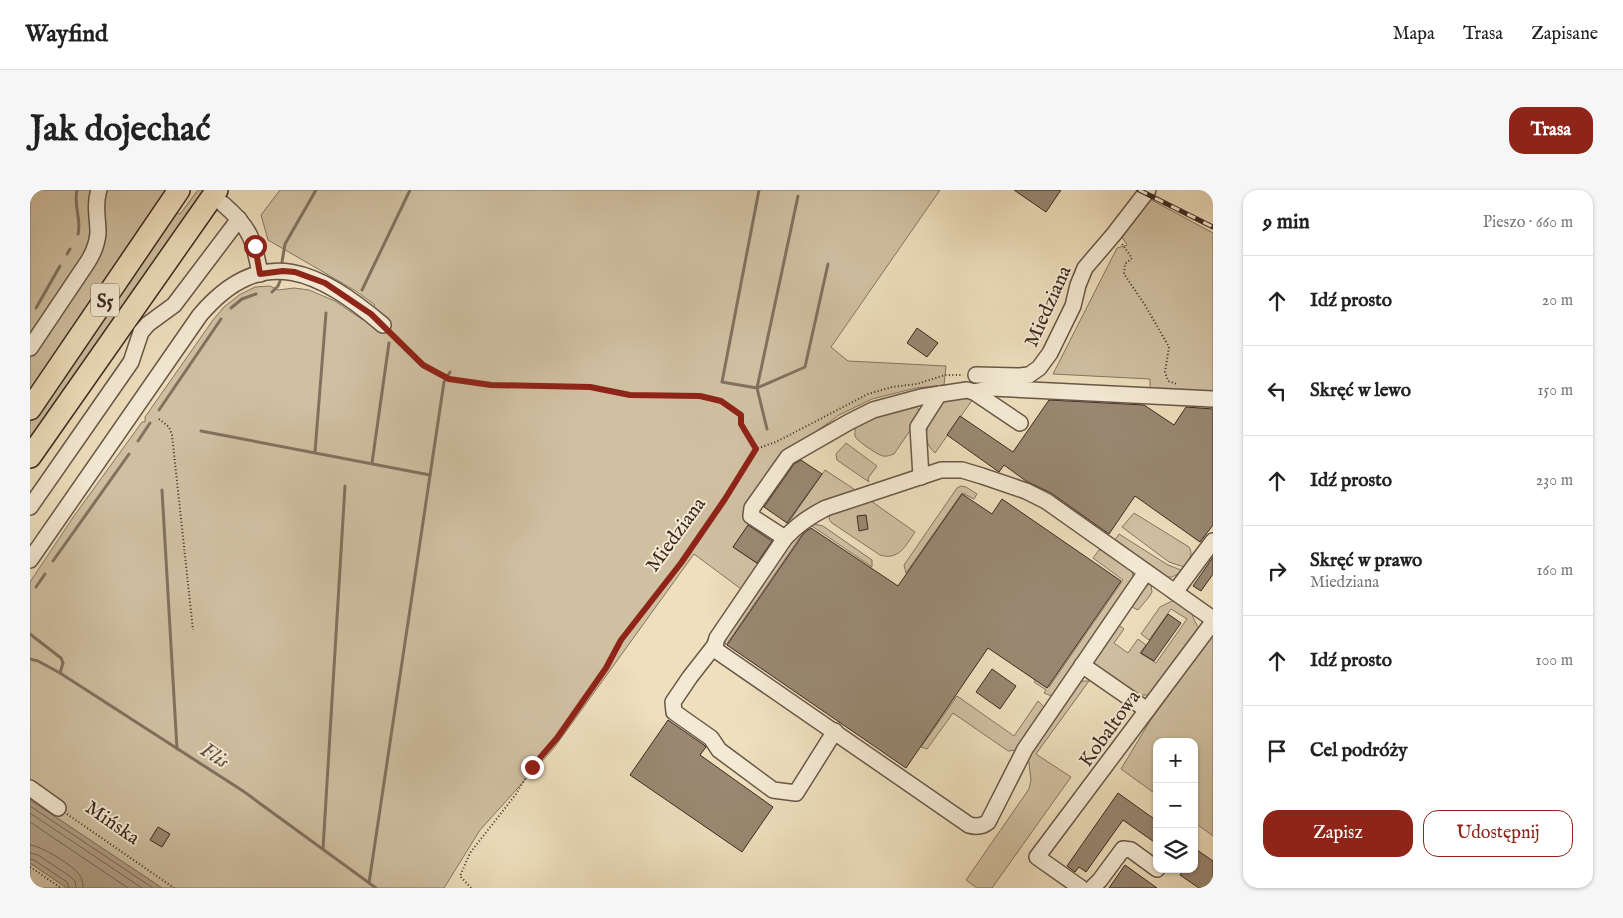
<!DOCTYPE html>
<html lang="pl">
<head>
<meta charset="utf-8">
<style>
  :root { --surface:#fff; --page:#f6f6f6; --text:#222; --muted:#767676; --line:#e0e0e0; --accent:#8f2418 }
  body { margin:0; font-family:"IM FELL English",serif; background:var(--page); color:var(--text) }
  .controls { position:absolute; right:15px; bottom:15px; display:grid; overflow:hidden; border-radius:10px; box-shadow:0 1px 4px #0004 }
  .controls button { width:45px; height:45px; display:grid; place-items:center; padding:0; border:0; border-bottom:1px solid var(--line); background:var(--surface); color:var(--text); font:25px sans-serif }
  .stop { position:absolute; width:15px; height:15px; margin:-11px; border:4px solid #8f2418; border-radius:50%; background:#fff }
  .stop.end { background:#8f2418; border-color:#fff; box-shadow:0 1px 5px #0008 }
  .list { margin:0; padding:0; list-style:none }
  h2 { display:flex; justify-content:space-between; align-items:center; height:65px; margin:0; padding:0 20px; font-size:21px }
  h2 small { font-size:16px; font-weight:400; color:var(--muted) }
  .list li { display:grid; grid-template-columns:32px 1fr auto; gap:15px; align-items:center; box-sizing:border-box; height:90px; padding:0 20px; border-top:1px solid var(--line) }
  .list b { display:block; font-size:19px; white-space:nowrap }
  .list p { margin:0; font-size:16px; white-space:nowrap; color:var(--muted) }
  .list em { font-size:16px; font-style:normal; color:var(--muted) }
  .actions { display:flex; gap:10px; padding:15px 20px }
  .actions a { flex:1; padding:11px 0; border:1px solid var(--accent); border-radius:15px; text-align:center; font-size:18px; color:var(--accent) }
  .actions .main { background:var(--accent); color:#fff }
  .icon { flex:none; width:28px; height:28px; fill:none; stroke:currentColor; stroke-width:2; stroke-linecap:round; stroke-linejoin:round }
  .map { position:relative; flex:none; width:1183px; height:698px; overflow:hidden; border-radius:15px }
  header { display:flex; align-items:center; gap:30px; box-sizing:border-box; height:70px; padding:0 25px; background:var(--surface); border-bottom:1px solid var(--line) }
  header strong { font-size:24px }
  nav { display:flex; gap:28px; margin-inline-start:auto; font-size:18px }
  .intro { display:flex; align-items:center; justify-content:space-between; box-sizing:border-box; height:120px; padding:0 30px }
  h1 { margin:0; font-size:35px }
  .button { padding:12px 22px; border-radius:15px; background:var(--accent); color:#fff; font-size:18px; font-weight:700 }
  main { display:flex; gap:30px; padding:0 30px }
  aside { flex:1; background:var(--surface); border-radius:15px; box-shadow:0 1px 4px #0004 }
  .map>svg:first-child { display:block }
</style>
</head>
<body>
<header>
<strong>Wayfind</strong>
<nav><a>Mapa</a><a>Trasa</a><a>Zapisane</a></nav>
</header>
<div class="intro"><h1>Jak dojechać</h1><a class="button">Trasa</a></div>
<main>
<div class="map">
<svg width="1183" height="698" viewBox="0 0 1183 698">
  <rect width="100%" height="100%" fill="#eedfbd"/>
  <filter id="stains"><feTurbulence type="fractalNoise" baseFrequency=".004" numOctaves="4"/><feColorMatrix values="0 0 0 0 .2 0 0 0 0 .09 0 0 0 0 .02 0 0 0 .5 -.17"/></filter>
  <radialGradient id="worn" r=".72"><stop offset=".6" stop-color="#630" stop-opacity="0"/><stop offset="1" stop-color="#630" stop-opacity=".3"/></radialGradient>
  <g fill="#d0c0a2" stroke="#867562">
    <polygon points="0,0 153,0 0,211"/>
    <polygon points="168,0 173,0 154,27 159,30 0,257 0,229 144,21 150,24"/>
    <polygon points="250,0 910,0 801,157 818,171 916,176 914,195 886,198 842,209 809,225 764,258 721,332 703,357 728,374 711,399 664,364 524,558 450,640 414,698 132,698 0,610 0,392 44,326 112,232 115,232 115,227 183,130 194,117 209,105 225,97 240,96 248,100 264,98 279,100 305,111 333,130 345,115 326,101 238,50 231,25"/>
    <polygon points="1118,8 1183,43 1183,204 1120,200 1120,189 1023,184 1087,58 1097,55 1090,44"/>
    <path d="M936,207L943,209L905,263C890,249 897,236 906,222C909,218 911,213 916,210C922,208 930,208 936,207Z"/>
    <path d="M885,215L890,221V226L864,264C860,265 857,267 853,266C848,265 829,252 826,248C823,243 826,238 828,233Z"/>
    <polygon points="816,253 847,276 838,288 839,292 807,270 806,264"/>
    <polygon points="795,280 824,299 825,302 758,337 756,336"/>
    <polygon points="931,296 936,297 947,304 944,309 932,303 876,383 874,375 927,298"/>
    <path d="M841,311L885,342C876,355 869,371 850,365L802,333L799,329L800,324Z"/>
    <path d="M1104,323L1159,357C1164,365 1159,370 1154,377L1139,372L1092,337Z"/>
    <polygon points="779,333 793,336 842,370 842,377 779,334 696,455 694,449 766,343"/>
    <polygon points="1089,344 1138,375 1151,380 1150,383 1142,387 1133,387 1083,353"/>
    <polygon points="1069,360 1075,361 1100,378 1102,381 1103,390 1024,507 1014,503 1016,500 1004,492 1006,489 1019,497 1093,390 1063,368"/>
    <polygon points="1115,394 1121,395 1122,402 1119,407 1108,420 1100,416"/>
    <path d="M1142,411C1163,410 1159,425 1169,438L1123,502L1118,505H1108L1062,476L1061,469L1086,433L1094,439L1084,453L1098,463L1108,449L1116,455L1110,463L1126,473L1157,429L1141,419L1119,450L1111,444L1130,417Z"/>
    <polygon points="1183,438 1183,646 1164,632 1164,552 1127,552 1127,605 1091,579 1120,531 1168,465"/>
    <polygon points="1053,491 1059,491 1006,564 1041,587 962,698 947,698 936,690 999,599 1001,590 998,565 1049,493"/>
    <polygon points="927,506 984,546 1008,511 1016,519 987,560 978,561 923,523 897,559 891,557"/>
    <polygon points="0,673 37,698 0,698"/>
  </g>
  <polygon fill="#b1a188" stroke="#82715f" points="0,610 132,698 37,698 0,673"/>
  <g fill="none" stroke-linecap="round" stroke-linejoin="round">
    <g stroke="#766654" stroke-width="1">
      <polyline points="0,616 123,698"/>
      <polyline points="0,623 112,698"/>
      <polyline points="0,632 98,698"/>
      <path d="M0,655C12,656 40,674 48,683C52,688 53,692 53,698"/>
      <polyline points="0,663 8,665 41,687 45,691 46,698"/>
      <polyline points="0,669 4,670 37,692 39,698"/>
    </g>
    <g stroke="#82715f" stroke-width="3">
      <path d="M47,0C43,15 52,30 48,44"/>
      <polyline points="729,0 692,192 727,198 737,239"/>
      <polyline points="37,64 40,59"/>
      <polyline points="252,72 255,54 286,0"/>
      <polyline points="332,100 380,0"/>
      <polyline points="242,102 248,96 250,91"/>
      <polyline points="6,118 30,76"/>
      <polyline points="201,118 212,109 226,104"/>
      <polyline points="727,198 768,6"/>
      <polyline points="727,198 775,177 798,74"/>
      <polyline points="129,220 191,129"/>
      <polyline points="52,230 94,169"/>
      <polyline points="171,241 400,285"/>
      <polyline points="108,251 120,233"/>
      <polyline points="285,262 296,123"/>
      <polyline points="342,273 359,153"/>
      <polyline points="132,300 147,559"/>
      <polyline points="23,371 99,264"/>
      <polyline points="6,397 15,384"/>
      <polyline points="0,444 31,468 33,473 30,483"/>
      <polyline points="0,469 8,471 30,483 213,601 346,698"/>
      <polyline points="293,659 315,296"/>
      <polyline points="339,693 414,192 420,182"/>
    </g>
  </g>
  <g fill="#998872" stroke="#3c2a21">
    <polygon points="984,0 1031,0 1016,22"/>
    <polygon points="887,138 908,153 897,167 877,153"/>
    <polygon points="1019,210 1114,215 1144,235 1156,217 1183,219 1183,335 1170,352 1105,306 1079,344 1021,303 996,291 974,275 969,282 917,245 930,226 983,262"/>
    <polygon points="771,270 792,284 757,333 734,317 764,274"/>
    <polygon points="932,304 962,324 972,309 1091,391 1017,498 958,458 876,578 697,455 774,343 781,338 868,396"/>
    <polygon points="836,325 838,339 829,341 827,326"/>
    <polygon points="718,335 742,351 727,373 703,357"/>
    <polygon points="1183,367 1183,384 1171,401 1163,396"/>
    <polygon points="1138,424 1151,433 1124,471 1111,463"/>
    <polygon points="962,479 986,496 970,519 946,502"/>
    <polygon points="638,530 674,555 676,557 670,565 743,617 712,662 600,585"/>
    <polygon points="1088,603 1127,631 1127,654 1093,630 1056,682 1049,677 1045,682 1037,676"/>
    <polygon points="128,637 140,644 132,657 120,650"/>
    <polygon points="1164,658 1183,671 1183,698 1169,698 1150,685 1154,679 1164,679"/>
    <polygon points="1095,675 1127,698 1079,698"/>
  </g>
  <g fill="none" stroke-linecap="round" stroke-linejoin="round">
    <g stroke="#685748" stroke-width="18">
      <g id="minor">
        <path d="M193,14C220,37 224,50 230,84"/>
        <path d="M0,158L57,73C63,64 67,55 68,43C68,28 64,15 69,0"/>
        <polyline points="946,185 989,186 999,185 1009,178 1020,163 1043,116 1048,95 1055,78 1084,44 1118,0"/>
        <polyline points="944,202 962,198 1183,209"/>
        <path d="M990,233L944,202L937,200L891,207L843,220L819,232L758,267L722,318L721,326L755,348L687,448L685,455L687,461L939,635C946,637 952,637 958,632L995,559L1116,382"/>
        <polyline points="891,287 888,237 909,204"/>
        <polyline points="0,317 101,172 111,142 118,134 144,115 209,29"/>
        <path d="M755,348C767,335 780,326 796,318L911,280H932L952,286L996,301L1016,311L1183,429"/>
        <path d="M0,370L170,125C233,51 290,82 353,135"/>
        <polyline points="1145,402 1183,351"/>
        <polyline points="685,455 660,487 643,512 644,522 681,548 689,560 743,600 766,603 805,541"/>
        <polyline points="1052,475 1117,520"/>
        <polyline points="0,598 28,618"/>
        <polyline points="1051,698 1007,667 1183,432"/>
        <polyline points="1062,698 1070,690 1093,659 1101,660 1127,679"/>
      </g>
    </g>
    <g stroke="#3c2a21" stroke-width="24">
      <g id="highway">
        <polyline points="0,219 149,0"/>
        <polyline points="0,267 187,0"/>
      </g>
    </g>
    <g stroke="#3c2a21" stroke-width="2" stroke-dasharray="1 2.5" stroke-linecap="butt">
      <polyline points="1092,54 1102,68 1095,74 1094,84 1115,115 1139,157 1135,182 1138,191 1147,194"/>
      <polyline points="362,144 393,175 419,189 461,195 560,197 600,205 670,206 691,211 711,225 711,234 726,259"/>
      <polyline points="129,229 139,237 142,245 163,440"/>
      <polyline points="37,624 144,698"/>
      <polyline points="0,677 31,698"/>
      <polyline points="441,698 430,686 440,663 486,604 502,577 527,548 575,478 591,450 651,373 695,309 726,259 746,252 838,204 862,197 887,194 915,185 933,185"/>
    </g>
    <use href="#minor" stroke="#f4ead4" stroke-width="15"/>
    <use href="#highway" stroke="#eedfbd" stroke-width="21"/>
    <g stroke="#3c2a21" stroke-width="5">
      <polyline id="rail" points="1109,0 1183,37"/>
    </g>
    <use href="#rail" stroke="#f4ead4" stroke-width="3" stroke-dasharray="9" stroke-linecap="butt"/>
  </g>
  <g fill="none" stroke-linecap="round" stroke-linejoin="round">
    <polyline stroke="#8f2418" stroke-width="6" points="225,56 230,84 253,81 265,82 295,93 341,124 393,175 419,189 461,195 560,197 600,205 670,206 691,211 711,225 711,234 726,259 695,309 651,373 591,450 576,478 527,548 502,577"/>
  </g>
  <g text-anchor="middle" stroke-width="4" stroke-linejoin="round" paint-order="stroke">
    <rect fill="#f4ead4" stroke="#736457" stroke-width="1" x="61" y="93.5" width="28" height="33" rx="4"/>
    <g font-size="19" font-weight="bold" fill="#3c2a21">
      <text x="75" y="117">S5</text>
    </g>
    <g font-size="20" fill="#3c2a21" stroke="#f4ead4">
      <text transform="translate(1017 116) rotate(-66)" y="7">Miedziana</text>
      <text transform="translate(645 344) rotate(-54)" y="7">Miedziana</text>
      <text transform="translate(1079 538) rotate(-54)" y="7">Kobaltowa</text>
      <text transform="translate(83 632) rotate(35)" y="7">Mińska</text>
    </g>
    <g font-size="21" font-style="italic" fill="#5f4e40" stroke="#f4ead4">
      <text transform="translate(185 565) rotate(33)" y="7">Flis</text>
    </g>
  </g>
  <rect width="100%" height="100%" filter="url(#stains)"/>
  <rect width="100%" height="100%" fill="url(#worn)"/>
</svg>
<div class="controls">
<button>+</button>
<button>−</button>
<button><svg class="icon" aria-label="layers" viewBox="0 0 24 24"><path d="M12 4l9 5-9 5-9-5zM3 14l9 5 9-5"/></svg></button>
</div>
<div class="stop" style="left:225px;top:56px"></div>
<div class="stop end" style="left:502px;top:577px"></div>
</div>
<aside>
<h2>9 min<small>Pieszo · 660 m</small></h2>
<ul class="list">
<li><svg class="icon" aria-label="ahead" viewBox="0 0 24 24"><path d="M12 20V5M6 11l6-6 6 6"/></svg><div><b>Idź prosto</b></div><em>20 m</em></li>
<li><svg class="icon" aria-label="left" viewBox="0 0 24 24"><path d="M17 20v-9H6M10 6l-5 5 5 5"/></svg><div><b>Skręć w lewo</b></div><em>150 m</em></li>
<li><svg class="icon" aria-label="ahead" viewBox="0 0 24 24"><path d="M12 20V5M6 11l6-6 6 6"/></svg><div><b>Idź prosto</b></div><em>230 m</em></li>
<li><svg class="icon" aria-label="right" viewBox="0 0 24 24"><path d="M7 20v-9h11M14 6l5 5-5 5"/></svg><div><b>Skręć w prawo</b><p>Miedziana</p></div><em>160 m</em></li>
<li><svg class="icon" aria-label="ahead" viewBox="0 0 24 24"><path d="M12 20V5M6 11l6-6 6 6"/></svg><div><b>Idź prosto</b></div><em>100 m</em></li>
<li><svg class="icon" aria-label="arrive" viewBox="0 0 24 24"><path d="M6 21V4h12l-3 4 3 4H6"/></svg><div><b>Cel podróży</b></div></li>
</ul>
<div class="actions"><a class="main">Zapisz</a><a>Udostępnij</a></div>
</aside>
</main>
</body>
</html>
